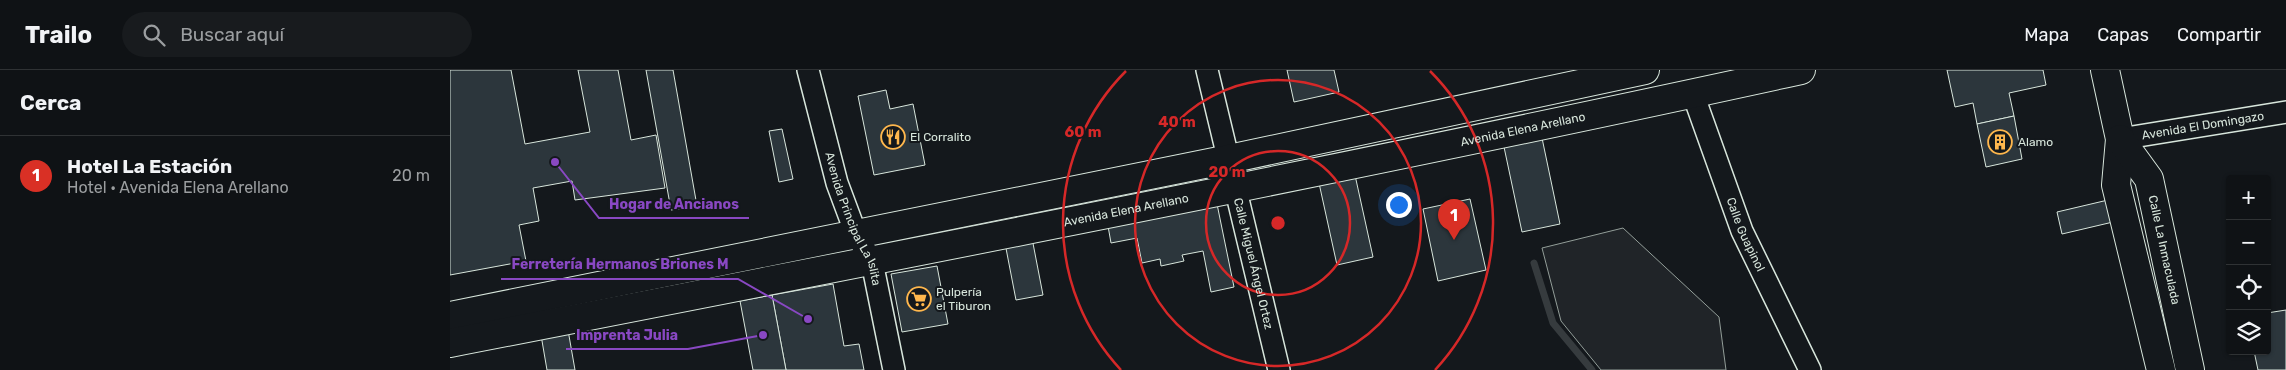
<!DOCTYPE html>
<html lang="es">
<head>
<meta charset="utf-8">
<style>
  :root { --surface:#0f1215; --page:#181b1e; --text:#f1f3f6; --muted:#9b9ea0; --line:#2f3234; --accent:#d93025 }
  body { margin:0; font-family:Rubik,sans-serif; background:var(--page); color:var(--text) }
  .controls { position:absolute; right:15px; bottom:15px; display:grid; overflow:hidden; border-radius:5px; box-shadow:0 1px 4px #0004 }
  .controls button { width:45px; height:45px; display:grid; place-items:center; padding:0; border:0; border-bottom:1px solid var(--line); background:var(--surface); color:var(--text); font:25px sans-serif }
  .you { position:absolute; left:948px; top:134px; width:18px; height:18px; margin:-12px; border:4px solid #fff; border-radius:50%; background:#1a73e8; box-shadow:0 0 0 8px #1a73e833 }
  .badge { display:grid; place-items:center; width:32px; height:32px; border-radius:50%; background:var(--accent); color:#fff; font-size:16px; font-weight:700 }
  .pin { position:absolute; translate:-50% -41px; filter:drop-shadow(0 1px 2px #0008) }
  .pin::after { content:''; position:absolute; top:26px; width:18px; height:15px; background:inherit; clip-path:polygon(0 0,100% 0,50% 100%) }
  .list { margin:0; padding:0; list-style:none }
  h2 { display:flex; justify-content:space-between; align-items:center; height:65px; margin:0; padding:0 20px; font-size:21px }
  h2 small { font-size:16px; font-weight:400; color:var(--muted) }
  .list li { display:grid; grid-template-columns:32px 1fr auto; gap:15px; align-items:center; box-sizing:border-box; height:80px; padding:0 20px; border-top:1px solid var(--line) }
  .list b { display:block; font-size:19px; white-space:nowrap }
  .list p { margin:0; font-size:16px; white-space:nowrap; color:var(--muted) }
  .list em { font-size:16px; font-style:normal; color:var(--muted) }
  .icon { flex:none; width:28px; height:28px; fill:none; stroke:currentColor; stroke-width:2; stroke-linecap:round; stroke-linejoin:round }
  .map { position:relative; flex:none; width:1836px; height:300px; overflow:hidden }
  header { display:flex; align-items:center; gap:30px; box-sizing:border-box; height:70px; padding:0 25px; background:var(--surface); border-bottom:1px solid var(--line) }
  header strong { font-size:24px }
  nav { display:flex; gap:28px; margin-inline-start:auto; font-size:18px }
  .search { width:350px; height:45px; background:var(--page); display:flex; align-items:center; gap:12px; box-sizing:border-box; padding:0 18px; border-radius:28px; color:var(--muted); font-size:19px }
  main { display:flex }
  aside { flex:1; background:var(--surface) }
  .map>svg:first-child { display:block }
</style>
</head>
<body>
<header>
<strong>Trailo</strong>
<div class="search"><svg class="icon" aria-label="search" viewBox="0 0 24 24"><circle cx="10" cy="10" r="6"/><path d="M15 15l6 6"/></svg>Buscar aquí</div>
<nav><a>Mapa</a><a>Capas</a><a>Compartir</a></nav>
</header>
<main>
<aside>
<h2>Cerca<small></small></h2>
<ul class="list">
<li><span class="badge">1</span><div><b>Hotel La Estación</b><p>Hotel · Avenida Elena Arellano</p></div><em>20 m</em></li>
</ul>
</aside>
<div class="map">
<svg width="1836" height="300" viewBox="0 0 1836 300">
  <rect width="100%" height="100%" fill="#14181c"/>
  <polygon fill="#202428" stroke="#939e99" points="1173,158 1269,247 1276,300 1151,300 1111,251 1092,178"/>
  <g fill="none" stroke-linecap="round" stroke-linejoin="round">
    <polyline stroke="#363b3e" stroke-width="7" points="1084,193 1103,253 1142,300"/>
  </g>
  <g fill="#2c363c" stroke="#d8e6dc">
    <polygon points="0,0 61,0 75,74 140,62 128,0 168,0 181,70 206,65 215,118 125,130 122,111 83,118 89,151 69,155 76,191 0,205"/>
    <polygon points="196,0 223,0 247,136 221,140"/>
    <polygon points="837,0 884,0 889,22 844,32"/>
    <polygon points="1497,0 1593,0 1596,15 1559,23 1564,46 1527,54 1523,33 1505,37"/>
    <polygon points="436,20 440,39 463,34 475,95 424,105 408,26"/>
    <polygon points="1564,46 1572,89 1536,97 1527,54"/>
    <polygon points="332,59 343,109 329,112 319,61"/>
    <polygon points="1092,68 1110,154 1072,162 1054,77"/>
    <polygon points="903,96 923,187 887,195 867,104"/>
    <polygon points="1020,129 1036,200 988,211 973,139"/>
    <polygon points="1658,130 1663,152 1612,164 1607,142"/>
    <polygon points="767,134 784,217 761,222 753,181 732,185 734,191 711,196 710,189 692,193 687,168 661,173 658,156"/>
    <polygon points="581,163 593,225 566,230 554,168"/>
    <polygon points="487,196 498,254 452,262 441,204"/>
    <polygon points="383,214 394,276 409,274 414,300 336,300 322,225"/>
    <polygon points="322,225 336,300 303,300 290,231"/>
    <polygon points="1836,240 1836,300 1808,300 1804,281 1817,281 1817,243"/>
    <polygon points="118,260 125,300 97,300 91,265"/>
  </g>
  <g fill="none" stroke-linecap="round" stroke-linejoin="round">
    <g stroke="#d8e6dc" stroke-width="24">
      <g id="street">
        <path id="s1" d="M358,0L387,113L406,164L422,192L444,300"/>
        <path id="s2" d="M757,0L829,300"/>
        <path id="s3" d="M1243,24L1292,161L1360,300"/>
        <path id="s4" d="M1670,69L1836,42"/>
      </g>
    </g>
    <g stroke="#d8e6dc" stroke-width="30">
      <g id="secondary">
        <polyline points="1655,0 1670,69 1666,115 1711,300"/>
        <path id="s5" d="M1670,69L1699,109L1740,300"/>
      </g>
    </g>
    <g stroke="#d8e6dc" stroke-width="30">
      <g id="highway">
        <polyline points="0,246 779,89 1195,0"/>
        <path id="s6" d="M0,273C451,185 902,98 1351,0"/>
      </g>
    </g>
    <use href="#street" stroke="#14181c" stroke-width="21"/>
    <use href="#secondary" stroke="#14181c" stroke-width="28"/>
    <use href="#highway" stroke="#14181c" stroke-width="28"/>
  </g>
  <g fill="none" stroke="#d62828" stroke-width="2.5">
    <circle cx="828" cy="153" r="72"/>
    <circle cx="828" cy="153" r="143"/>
    <path d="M671 300A215 215 0 0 1 676 1M980 1A215 215 0 0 1 985 300"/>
  </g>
  <defs>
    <g id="restaurant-ring" transform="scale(1.25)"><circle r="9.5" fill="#14181c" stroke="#ffb74d" stroke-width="1.5"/><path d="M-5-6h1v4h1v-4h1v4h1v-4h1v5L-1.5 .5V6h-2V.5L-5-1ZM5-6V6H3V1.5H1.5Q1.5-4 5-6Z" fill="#ffb74d"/></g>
    <g id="building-ring" transform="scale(1.25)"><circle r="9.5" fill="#14181c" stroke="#ffb74d" stroke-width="1.5"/><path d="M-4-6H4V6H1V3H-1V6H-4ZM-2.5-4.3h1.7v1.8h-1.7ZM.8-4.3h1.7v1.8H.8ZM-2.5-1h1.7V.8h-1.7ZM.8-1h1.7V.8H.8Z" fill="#ffb74d"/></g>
    <g id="supermarket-ring" transform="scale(1.25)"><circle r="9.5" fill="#14181c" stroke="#ffb74d" stroke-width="1.5"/><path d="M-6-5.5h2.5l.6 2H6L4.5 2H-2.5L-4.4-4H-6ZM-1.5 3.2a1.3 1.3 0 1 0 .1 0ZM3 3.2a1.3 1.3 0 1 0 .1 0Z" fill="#ffb74d"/></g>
  </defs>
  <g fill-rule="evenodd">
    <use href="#restaurant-ring" x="443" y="67"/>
    <use href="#building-ring" x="1550" y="72"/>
    <use href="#supermarket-ring" x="469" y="229"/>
  </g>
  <g text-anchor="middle" stroke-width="4" stroke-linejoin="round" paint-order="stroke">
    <g font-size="12" fill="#d8e6dc" stroke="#14181c">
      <text dy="4" stroke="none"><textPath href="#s4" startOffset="84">Avenida El Domingazo</textPath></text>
      <text dy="4" stroke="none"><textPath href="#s6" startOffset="1094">Avenida Elena Arellano</textPath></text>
      <text dy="4" stroke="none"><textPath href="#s6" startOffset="689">Avenida Elena Arellano</textPath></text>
      <text dy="4" stroke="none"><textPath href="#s1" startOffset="156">Avenida Principal La Islita</textPath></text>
      <text dy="4" stroke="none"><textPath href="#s3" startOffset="150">Calle Guapinol</textPath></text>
      <text dy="4" stroke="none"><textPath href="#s5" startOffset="122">Calle La Inmaculada</textPath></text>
      <text dy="4" stroke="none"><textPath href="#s2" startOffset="199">Calle Miguel Ángel Ortez</textPath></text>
    </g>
    <g font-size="12" fill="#d8e6dc" stroke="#14181c" text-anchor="start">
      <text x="460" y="71">El Corralito</text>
      <text x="1568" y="76">Alamo</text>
      <text x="486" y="226">Pulpería<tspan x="486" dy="14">el Tiburon</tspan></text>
    </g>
  </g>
  <circle cx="828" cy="153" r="8" fill="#d62828" stroke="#14181c" stroke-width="2.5"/>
  <g font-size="15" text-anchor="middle" font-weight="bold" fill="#d62828" stroke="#14181c" stroke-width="4" stroke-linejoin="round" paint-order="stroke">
    <text x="727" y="57">40 m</text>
    <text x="633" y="67">60 m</text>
    <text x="777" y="107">20 m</text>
  </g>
  <path fill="none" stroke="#8948c3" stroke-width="2" d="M105 92L149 148H299M358 249L288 209H51M313 265L238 279H116"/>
  <g fill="#8948c3" stroke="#14181c" stroke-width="2">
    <circle cx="105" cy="92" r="5"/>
    <circle cx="358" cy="249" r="5"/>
    <circle cx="313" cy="265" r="5"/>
  </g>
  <g font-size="14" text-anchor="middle" font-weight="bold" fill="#8948c3" stroke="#14181c" stroke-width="4" stroke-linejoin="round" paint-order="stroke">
    <text x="224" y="139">Hogar de Ancianos</text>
    <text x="170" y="199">Ferretería Hermanos Briones M</text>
    <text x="177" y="270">Imprenta Julia</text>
  </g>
</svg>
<div class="controls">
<button>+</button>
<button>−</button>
<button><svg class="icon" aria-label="locate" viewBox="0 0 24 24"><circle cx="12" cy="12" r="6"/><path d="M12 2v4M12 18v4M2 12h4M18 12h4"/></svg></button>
<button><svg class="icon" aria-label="layers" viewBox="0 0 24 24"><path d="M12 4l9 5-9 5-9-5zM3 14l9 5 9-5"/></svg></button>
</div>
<div class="you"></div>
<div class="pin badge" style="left:1004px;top:170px">1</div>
</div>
</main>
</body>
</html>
